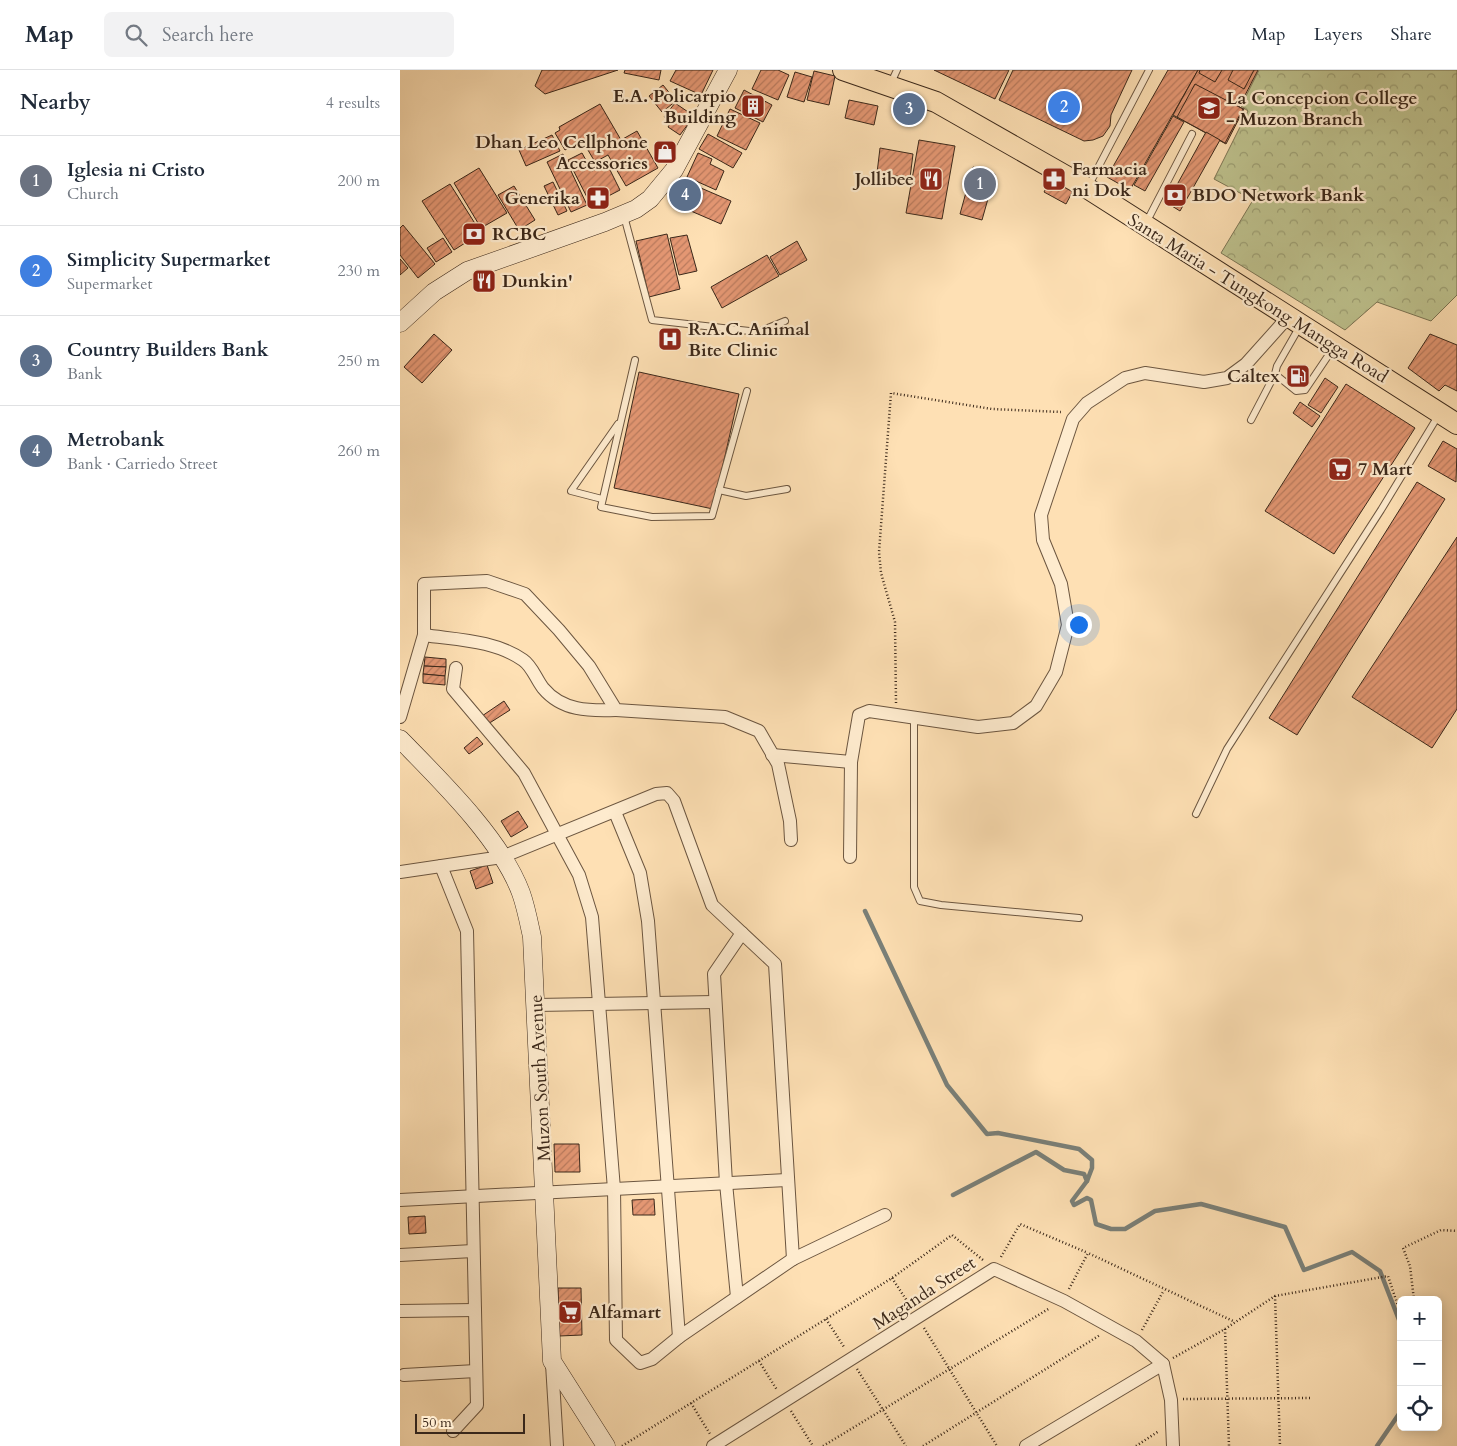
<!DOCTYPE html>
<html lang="en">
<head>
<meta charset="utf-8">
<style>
  :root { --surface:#fff; --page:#f2f2f3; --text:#1f2937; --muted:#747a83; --line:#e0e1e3; --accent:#8f2418 }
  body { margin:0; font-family:Cardo,serif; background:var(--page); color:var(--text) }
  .controls { position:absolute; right:15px; bottom:15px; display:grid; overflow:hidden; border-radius:8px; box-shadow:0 2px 12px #0003 }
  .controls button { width:45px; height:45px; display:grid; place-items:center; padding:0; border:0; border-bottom:1px solid var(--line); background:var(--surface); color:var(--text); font:25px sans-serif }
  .scale { position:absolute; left:15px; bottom:12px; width:110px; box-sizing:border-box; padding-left:5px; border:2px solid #3b281a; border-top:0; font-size:14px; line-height:18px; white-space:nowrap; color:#3b281a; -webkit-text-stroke:4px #feebce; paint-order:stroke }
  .you { position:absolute; left:678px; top:554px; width:18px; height:18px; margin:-12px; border:4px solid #fff; border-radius:50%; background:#1a73e8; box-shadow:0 0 0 8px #1a73e833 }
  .badge { display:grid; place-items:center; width:32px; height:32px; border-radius:50%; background:var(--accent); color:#fff; font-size:16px; font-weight:700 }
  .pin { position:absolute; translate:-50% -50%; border:2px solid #fff; box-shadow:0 1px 5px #0006 }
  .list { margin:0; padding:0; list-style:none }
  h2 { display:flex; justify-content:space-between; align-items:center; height:65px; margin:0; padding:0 20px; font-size:21px }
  h2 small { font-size:16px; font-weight:400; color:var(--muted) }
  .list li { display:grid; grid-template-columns:32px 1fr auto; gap:15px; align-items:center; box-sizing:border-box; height:90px; padding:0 20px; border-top:1px solid var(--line) }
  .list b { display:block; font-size:19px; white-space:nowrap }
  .list p { margin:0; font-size:16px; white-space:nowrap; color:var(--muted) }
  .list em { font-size:16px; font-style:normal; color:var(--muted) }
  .icon { flex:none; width:28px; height:28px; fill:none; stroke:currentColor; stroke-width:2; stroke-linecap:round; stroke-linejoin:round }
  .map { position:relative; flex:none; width:1057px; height:1376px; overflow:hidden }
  header { display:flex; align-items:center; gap:30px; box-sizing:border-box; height:70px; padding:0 25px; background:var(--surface); border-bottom:1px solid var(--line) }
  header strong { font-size:24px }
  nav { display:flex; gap:28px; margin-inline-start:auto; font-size:18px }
  .search { width:350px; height:45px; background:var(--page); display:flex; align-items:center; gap:12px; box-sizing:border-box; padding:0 18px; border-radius:8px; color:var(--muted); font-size:19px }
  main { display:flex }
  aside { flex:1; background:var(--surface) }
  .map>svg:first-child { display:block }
</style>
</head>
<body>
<header>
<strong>Map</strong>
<div class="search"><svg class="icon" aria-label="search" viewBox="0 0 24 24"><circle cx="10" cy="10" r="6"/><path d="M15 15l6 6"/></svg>Search here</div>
<nav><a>Map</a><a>Layers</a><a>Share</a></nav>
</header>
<main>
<aside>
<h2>Nearby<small>4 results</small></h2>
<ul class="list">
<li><span class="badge" style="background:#6b7280">1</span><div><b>Iglesia ni Cristo</b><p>Church</p></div><em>200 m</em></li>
<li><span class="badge" style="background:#3f7fe0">2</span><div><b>Simplicity Supermarket</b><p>Supermarket</p></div><em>230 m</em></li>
<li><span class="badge" style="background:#5c6f8a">3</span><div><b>Country Builders Bank</b><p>Bank</p></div><em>250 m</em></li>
<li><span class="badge" style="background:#5c6f8a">4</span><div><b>Metrobank</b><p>Bank · Carriedo Street</p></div><em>260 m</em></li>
</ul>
</aside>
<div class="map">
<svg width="1057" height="1376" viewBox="0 0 1057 1376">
  <defs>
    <pattern id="forest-crowns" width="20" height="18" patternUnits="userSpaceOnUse" patternTransform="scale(1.25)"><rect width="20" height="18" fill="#bec28e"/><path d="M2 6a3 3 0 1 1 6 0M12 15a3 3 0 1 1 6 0" fill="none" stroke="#9c9e73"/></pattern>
    <pattern id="building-hatch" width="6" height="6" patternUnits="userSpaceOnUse" patternTransform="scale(1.25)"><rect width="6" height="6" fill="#e49773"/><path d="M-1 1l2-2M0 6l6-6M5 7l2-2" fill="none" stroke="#ba7b5e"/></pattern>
  </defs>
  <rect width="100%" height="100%" fill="#fee0b4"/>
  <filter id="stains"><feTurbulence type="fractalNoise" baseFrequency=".004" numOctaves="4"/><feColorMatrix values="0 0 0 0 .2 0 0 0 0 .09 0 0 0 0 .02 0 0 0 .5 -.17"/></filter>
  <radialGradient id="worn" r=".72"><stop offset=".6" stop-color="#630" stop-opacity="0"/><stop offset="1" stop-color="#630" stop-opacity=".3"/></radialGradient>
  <polygon fill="url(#forest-crowns)" stroke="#7c7554" points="859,0 1057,0 1057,225 1031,251 977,232 945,260 821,183 853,130 814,109 848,41 841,36"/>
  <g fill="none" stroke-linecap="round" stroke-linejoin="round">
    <g stroke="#7a8079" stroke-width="4.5">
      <polyline points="465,841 547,1015 587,1064 598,1063 679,1079 692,1090 692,1098 687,1111"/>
      <polyline points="553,1125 636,1082 664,1100 684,1104 687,1111 672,1131 674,1135 687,1128 691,1130 696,1154 711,1159 725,1159 755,1141 801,1134 885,1157 904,1200 952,1182 980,1201 1001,1255"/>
      <polyline points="977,1376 1001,1341"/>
    </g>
  </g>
  <g fill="url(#building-hatch)" stroke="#3b281a">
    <polygon points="142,0 218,0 145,24 135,16"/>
    <polygon points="225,0 261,0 259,10 224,3"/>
    <polygon points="276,0 313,0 301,25 270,11"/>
    <polygon points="378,0 389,5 378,30 352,19 361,0"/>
    <polygon points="534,0 609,0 595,29"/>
    <polygon points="613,0 732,0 711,45 710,56 703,66 693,70 684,71 599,30"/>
    <polygon points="768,0 798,0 730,120 707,107"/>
    <polygon points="798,0 858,0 839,37 844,39 826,74 773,45"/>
    <polygon points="800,0 822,0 815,12 799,3"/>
    <polygon points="833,0 854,0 844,19 828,10"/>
    <polygon points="414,1 435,6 429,35 407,30"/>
    <polygon points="395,2 412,7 404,32 387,27"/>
    <polygon points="795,14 843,39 825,73 777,47"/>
    <polygon points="263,15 276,31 262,42 249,26"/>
    <polygon points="344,20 372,35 363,52 335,38"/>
    <polygon points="499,25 523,32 517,50 493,42"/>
    <polygon points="449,30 478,36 474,55 445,48"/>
    <polygon points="275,33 294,46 280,65 268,57 271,52 264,47"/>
    <polygon points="200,34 221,70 237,61 258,98 226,116 208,85 195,92 182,70 165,80 155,63 160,60 159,57"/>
    <polygon points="330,39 360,53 346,80 317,66"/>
    <polygon points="773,46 784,52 745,121 734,115"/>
    <polygon points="806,62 820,70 780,141 767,133"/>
    <polygon points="308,64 342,83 333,98 299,79"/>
    <polygon points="152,65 160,81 126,96 119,80"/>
    <polygon points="519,70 555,76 542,149 506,143"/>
    <polygon points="480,78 513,84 510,108 477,103"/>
    <polygon points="182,83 192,101 207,94 220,120 191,135 168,90"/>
    <polygon points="298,83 312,89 310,94 324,101 316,120 287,107"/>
    <polygon points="163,84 187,135 171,142 147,92"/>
    <polygon points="573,97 595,104 582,150 560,144"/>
    <polygon points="79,98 107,143 81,158 54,113"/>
    <polygon points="653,106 675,117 666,134 644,122"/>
    <polygon points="153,112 167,141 158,145 144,116"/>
    <polygon points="287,112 331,131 321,154 277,135"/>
    <polygon points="50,114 81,163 54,180 22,131"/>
    <polygon points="114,116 135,150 119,160 98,125"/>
    <polygon points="3,155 35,194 18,208 0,185 0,158"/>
    <polygon points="267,164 280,219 249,227 236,171"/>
    <polygon points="287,165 297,201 279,205 270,168"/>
    <polygon points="43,168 52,182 36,192 27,178"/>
    <polygon points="397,171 407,190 380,205 370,187"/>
    <polygon points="367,185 379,206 322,238 311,217"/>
    <polygon points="0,189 8,198 0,205"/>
    <polygon points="34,264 52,280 22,313 4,297"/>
    <polygon points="1030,264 1057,275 1057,321 1045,315 1039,321 1008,298"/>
    <polygon points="239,302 339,324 313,439 214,418"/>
    <polygon points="925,308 938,317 921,343 908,335"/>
    <polygon points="946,314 1015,358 934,484 865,441"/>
    <polygon points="900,332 920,346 912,357 893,343"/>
    <polygon points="1043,371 1057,379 1056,412 1028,396"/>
    <polygon points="1017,412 1045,429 897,665 869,648"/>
    <polygon points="1057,467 1057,639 1032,678 952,627"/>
    <polygon points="25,587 46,589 46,597 24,596"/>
    <polygon points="24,596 46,597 45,606 23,604"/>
    <polygon points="23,604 45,606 45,615 23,613"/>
    <polygon points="104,631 110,640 88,654 82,646"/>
    <polygon points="77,667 83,674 69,684 64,678"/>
    <polygon points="118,741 128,757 111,767 101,751"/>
    <polygon points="87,795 93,813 76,819 70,801"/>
    <polygon points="154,1074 179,1074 180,1102 155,1102"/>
    <polygon points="254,1129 255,1145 233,1145 232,1130"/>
    <polygon points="25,1146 26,1163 9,1164 8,1147"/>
    <polygon points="158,1218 181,1218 182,1265 159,1266"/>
  </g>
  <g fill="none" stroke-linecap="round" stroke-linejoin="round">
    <g stroke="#6c5640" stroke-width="8">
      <g id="lane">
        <polyline points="490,15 497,0"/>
        <polyline points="689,115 749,0"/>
        <polyline points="224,146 252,250 358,262 385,251"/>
        <polyline points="746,153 792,64"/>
        <polyline points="900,256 877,296 875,304 896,321 905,320 934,277"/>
        <polyline points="235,290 201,437 252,447 312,446 347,321"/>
        <polyline points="851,350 875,304"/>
        <polyline points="319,420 346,426 387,419"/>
        <polyline points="202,429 171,421 218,354"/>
        <polyline points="514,649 514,817 520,831 541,835 679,848"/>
        <polyline points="796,744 827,679 981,440 1038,346"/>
      </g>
    </g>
    <g stroke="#6c5640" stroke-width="14">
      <g id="street">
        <path d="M24,565C58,570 94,570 123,590C132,596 136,609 143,618C162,641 189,641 216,640"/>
        <polyline points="56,598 53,619 124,703 179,805 192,847 214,1119 216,1270 240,1293 252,1289 279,1267 393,1189 485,1145"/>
        <polyline points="0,647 24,565 24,514 87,511 125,524 159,560 189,596 216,640 325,647 359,661 378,694 390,751 391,770"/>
        <polyline points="372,685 451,692 459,645 469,641 578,657 613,653 636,636 656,602 668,555 661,514 643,470 641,445 673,349 687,333 725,308 745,303 804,312 827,308 846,294 888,247"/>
        <polyline points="215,742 240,803 248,851 279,1267"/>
        <polyline points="450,787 451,692"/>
        <polyline points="41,796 67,861 77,1335 53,1361"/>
        <polyline points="0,802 102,787 256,724 267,723 274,731 312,835 375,894 393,1189"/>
        <polyline points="136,935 315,932"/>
        <polyline points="0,1130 387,1110"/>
        <polyline points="0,1185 73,1181"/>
        <polyline points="337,1227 326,1113 314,904 342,863"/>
        <polyline points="0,1241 75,1240"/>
        <polyline points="152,1294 157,1376"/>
        <polyline points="4,1305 76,1301"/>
        <polyline points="313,1376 594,1199 664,1231 736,1271 763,1294 771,1330 773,1376"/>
        <polyline points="626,1376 763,1294"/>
      </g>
    </g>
    <g stroke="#3b281a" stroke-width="19">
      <g id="secondary">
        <polyline points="0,253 34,222 67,201 205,152 236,139 250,129 274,100 328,0"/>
        <path d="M0,669C40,710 101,769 121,823C126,837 129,853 132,867L152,1291L206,1376"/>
      </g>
    </g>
    <g stroke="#3b281a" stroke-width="22">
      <polyline id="primary" points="443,0 536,32 687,118 1057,354"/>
    </g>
    <g stroke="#3b281a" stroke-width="2.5" stroke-dasharray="1 2.5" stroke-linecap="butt">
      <polyline points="496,633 495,552 481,503 479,482 491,323 592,339 661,342"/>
      <polyline points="601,1187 620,1154 688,1183"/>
      <polyline points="492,1208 511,1237"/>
      <polyline points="669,1219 688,1183 835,1252"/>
      <polyline points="875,1226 880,1376"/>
      <polyline points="1014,1230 1010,1196 1003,1178 1041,1160 1057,1161"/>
      <polyline points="426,1249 444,1277"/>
      <polyline points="524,1258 597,1376"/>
      <polyline points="825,1259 829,1376"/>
      <polyline points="742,1260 764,1220"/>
      <polyline points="773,1288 825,1259 875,1226 988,1206 1001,1245"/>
      <polyline points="359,1291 377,1320"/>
      <polyline points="457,1299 506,1376"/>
      <polyline points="783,1329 912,1328"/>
      <polyline points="291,1333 310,1364"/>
      <polyline points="391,1341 413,1376"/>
      <polyline points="222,1376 492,1208 552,1165 583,1190"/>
      <polyline points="423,1376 650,1238"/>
      <polyline points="523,1376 700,1265"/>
      <polyline points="736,1376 759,1361"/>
    </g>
    <use href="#lane" stroke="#feebce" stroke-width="6"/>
    <use href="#street" stroke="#feebce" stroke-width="12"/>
    <use href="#secondary" stroke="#feebce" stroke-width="18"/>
    <use href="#primary" stroke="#fee0b4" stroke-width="20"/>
  </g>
  <defs>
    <g id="building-square" transform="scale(1.25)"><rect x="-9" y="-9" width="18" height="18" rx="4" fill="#8f2418" stroke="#feebce"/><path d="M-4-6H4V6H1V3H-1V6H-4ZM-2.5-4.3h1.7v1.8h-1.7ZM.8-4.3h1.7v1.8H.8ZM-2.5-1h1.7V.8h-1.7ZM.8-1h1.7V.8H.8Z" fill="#fff"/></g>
    <g id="school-square" transform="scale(1.25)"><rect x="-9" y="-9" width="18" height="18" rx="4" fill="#8f2418" stroke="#feebce"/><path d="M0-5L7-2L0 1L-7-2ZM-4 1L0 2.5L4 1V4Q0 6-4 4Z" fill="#fff"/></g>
    <g id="shop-square" transform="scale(1.25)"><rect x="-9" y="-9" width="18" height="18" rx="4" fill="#8f2418" stroke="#feebce"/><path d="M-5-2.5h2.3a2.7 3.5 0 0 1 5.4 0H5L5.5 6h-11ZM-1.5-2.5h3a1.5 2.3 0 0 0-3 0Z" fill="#fff"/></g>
    <g id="restaurant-square" transform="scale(1.25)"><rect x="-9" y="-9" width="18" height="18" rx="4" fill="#8f2418" stroke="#feebce"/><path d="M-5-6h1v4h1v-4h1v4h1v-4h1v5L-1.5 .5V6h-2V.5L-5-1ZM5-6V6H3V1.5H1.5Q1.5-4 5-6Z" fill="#fff"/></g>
    <g id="pharmacy-square" transform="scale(1.25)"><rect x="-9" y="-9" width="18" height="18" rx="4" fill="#8f2418" stroke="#feebce"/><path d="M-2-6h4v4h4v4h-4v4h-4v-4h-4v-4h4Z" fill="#fff"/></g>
    <g id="bank-square" transform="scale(1.25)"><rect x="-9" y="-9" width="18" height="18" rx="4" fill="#8f2418" stroke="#feebce"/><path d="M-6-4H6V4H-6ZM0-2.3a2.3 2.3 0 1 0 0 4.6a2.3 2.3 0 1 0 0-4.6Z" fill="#fff"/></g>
    <g id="hospital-square" transform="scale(1.25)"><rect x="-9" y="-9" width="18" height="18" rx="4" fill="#8f2418" stroke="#feebce"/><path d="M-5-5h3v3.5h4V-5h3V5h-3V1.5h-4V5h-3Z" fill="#fff"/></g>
    <g id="fuel-square" transform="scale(1.25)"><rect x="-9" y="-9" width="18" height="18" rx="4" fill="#8f2418" stroke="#feebce"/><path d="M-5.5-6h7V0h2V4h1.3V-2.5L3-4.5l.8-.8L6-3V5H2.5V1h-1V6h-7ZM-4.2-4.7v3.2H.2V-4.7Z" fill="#fff"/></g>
    <g id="supermarket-square" transform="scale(1.25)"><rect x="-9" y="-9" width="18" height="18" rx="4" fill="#8f2418" stroke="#feebce"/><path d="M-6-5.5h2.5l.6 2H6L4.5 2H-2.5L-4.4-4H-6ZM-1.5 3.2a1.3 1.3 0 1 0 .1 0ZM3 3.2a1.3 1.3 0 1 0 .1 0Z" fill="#fff"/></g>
  </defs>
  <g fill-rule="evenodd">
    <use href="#building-square" x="353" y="36"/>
    <use href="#school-square" x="809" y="38"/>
    <use href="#shop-square" x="265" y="82"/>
    <use href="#restaurant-square" x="531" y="109"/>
    <use href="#pharmacy-square" x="654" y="109"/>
    <use href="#bank-square" x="775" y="125"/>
    <use href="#pharmacy-square" x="198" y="128"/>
    <use href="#bank-square" x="74" y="164"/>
    <use href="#restaurant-square" x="84" y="211"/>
    <use href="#hospital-square" x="270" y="269"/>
    <use href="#fuel-square" x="898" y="306"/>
    <use href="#supermarket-square" x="940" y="399"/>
    <use href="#supermarket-square" x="170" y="1242"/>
  </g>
  <g text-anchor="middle" stroke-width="4.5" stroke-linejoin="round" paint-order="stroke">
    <g font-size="18" font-weight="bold" fill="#3b281a" stroke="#feebce" text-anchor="start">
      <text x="336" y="32" text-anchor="end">E.A. Policarpio<tspan x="336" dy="21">Building</tspan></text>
      <text x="826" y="34">La Concepcion College<tspan x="826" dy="21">- Muzon Branch</tspan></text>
      <text x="248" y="78" text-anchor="end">Dhan Leo Cellphone<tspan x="248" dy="21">Accessories</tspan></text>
      <text x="672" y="105">Farmacia<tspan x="672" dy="21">ni Dok</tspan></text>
      <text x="514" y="115" text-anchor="end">Jollibee</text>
      <text x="792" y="131">BDO Network Bank</text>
      <text x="180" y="134" text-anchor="end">Generika</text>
      <text x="92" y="170">RCBC</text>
      <text x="102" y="217">Dunkin'</text>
      <text x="288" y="265">R.A.C. Animal<tspan x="288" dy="21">Bite Clinic</tspan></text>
      <text x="880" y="312" text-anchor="end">Caltex</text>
      <text x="958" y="405">7 Mart</text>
      <text x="188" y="1248">Alfamart</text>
    </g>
    <g font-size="18" fill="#3b281a" stroke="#feebce">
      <text transform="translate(858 228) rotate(32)" y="6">Santa Maria - Tungkong Mangga Road</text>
      <text transform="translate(140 1008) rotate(-93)" y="6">Muzon South Avenue</text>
      <text transform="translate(524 1223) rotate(-33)" y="6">Maganda Street</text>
    </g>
  </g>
  <rect width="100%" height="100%" filter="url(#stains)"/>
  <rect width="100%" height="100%" fill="url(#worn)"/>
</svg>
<div class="controls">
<button>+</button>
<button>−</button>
<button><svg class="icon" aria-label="locate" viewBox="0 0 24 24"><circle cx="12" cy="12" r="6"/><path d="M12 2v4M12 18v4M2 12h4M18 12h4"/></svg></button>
</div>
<div class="scale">50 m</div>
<div class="you"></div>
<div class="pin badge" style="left:580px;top:114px;background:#6b7280">1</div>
<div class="pin badge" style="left:664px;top:37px;background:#3f7fe0">2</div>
<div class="pin badge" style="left:509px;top:39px;background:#5c6f8a">3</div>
<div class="pin badge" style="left:285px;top:125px;background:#5c6f8a">4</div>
</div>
</main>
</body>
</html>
